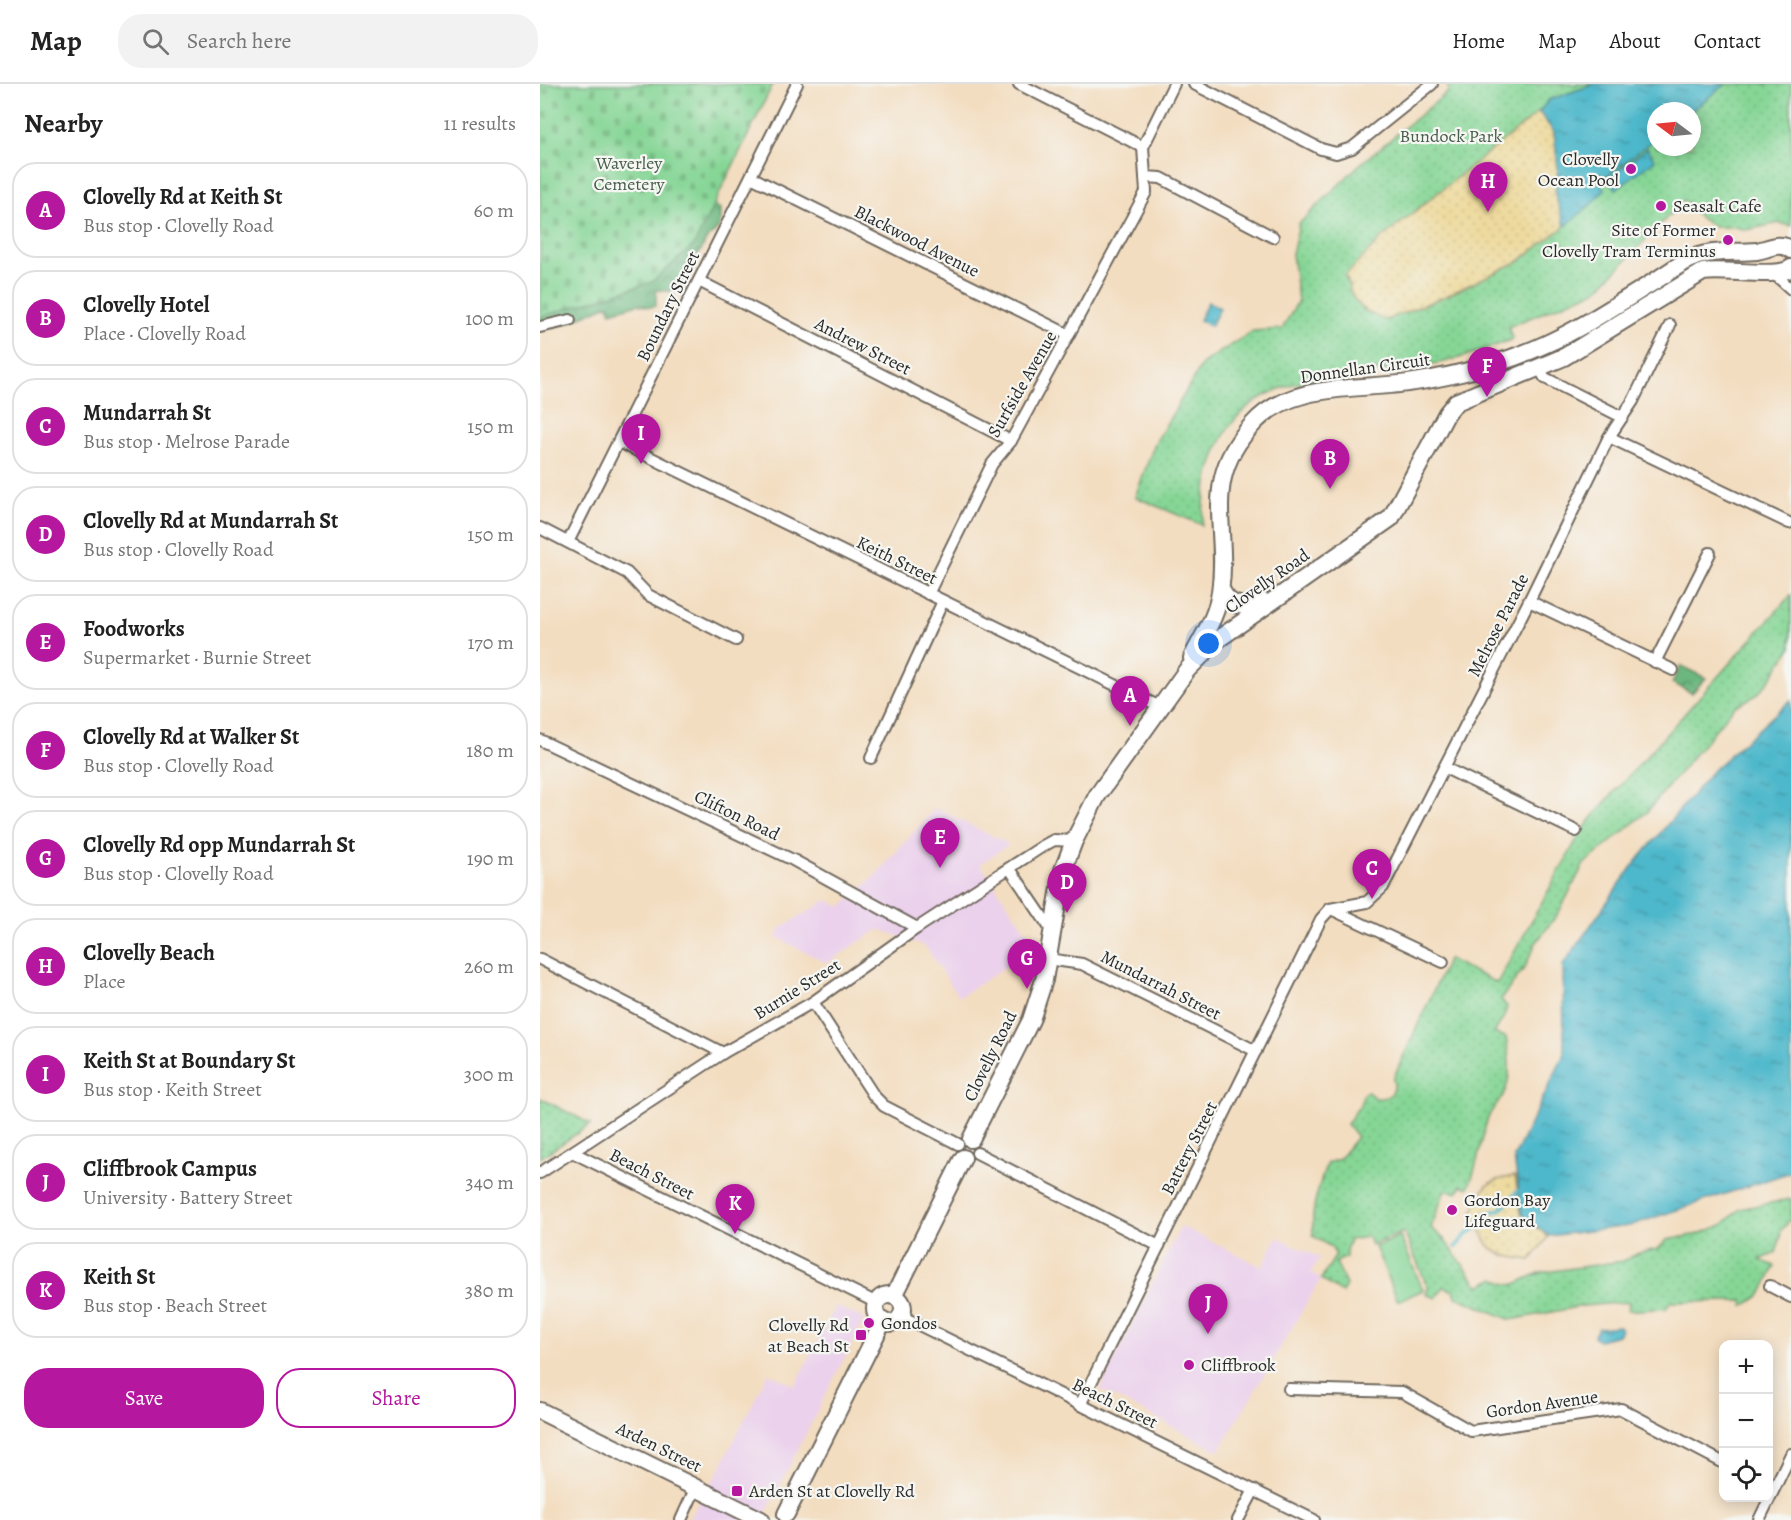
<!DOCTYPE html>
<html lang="en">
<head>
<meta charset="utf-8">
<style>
  :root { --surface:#fff; --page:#f2f2f2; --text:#222; --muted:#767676; --line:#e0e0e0; --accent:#b5179e }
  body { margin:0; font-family:Alegreya,serif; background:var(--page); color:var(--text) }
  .controls { position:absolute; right:18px; bottom:18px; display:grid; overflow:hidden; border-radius:12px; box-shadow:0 3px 15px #0003 }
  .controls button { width:54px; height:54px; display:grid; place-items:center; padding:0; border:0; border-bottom:2px solid var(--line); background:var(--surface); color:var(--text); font:30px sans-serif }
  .compass { position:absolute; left:1107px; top:18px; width:54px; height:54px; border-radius:50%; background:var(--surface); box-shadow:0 3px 15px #0003; rotate:286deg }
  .you { position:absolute; left:669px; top:560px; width:21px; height:21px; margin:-15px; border:4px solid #fff; border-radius:50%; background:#1a73e8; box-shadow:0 0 0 9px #1a73e833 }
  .badge { display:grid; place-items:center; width:39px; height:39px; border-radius:50%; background:var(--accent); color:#fff; font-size:20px; font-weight:700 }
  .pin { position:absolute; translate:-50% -50px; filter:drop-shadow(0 2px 3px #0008) }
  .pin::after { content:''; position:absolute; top:32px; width:21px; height:18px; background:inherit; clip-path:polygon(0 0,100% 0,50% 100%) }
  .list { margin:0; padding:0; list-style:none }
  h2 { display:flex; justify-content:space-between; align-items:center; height:78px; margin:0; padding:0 24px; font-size:26px }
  h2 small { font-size:20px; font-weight:400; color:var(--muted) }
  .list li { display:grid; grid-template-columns:39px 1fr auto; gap:18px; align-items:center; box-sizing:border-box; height:96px; margin:0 12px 12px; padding:0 12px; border:2px solid var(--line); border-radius:24px }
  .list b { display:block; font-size:22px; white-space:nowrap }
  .list p { margin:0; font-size:20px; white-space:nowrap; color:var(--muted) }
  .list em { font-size:20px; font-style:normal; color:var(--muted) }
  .actions { display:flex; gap:12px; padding:18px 24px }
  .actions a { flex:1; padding:14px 0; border:2px solid var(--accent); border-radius:24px; text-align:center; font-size:21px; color:var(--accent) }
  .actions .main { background:var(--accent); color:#fff }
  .icon { flex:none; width:33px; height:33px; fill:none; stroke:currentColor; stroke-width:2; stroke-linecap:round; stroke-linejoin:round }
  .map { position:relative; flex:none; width:1251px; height:1436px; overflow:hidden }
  header { display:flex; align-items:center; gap:36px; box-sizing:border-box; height:84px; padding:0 30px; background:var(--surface); border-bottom:2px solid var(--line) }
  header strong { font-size:28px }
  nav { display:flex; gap:33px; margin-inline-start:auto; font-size:21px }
  .search { width:420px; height:54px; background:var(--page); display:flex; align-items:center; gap:15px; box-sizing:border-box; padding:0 21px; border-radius:24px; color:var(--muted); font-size:22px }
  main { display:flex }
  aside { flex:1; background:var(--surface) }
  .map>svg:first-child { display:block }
</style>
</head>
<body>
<header>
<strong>Map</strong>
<div class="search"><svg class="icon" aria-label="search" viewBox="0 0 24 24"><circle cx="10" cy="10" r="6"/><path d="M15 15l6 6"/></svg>Search here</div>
<nav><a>Home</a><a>Map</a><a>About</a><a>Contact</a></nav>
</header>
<main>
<aside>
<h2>Nearby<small>11 results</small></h2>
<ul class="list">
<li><span class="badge">A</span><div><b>Clovelly Rd at Keith St</b><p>Bus stop · Clovelly Road</p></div><em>60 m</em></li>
<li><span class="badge">B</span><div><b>Clovelly Hotel</b><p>Place · Clovelly Road</p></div><em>100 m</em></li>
<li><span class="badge">C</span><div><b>Mundarrah St</b><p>Bus stop · Melrose Parade</p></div><em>150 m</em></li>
<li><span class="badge">D</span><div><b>Clovelly Rd at Mundarrah St</b><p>Bus stop · Clovelly Road</p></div><em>150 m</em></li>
<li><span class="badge">E</span><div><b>Foodworks</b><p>Supermarket · Burnie Street</p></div><em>170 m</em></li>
<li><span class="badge">F</span><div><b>Clovelly Rd at Walker St</b><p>Bus stop · Clovelly Road</p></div><em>180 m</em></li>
<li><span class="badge">G</span><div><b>Clovelly Rd opp Mundarrah St</b><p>Bus stop · Clovelly Road</p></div><em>190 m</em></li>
<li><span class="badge">H</span><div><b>Clovelly Beach</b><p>Place</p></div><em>260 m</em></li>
<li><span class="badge">I</span><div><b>Keith St at Boundary St</b><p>Bus stop · Keith Street</p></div><em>300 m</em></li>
<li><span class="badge">J</span><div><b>Cliffbrook Campus</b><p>University · Battery Street</p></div><em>340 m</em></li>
<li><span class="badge">K</span><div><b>Keith St</b><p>Bus stop · Beach Street</p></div><em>380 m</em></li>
</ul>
<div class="actions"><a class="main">Save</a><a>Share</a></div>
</aside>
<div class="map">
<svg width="1251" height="1436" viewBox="0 0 1251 1436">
  <defs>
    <pattern id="grass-dots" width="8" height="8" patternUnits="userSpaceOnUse" patternTransform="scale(1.5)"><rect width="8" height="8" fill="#86d696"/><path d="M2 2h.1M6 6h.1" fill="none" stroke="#74b881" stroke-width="1.8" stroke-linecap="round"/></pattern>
    <pattern id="forest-crowns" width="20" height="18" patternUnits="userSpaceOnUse" patternTransform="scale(1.5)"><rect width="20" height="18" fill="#6cb77f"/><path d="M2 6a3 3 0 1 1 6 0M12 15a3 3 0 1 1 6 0" fill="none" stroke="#599568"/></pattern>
    <pattern id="sand-dots" width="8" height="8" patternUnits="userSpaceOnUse" patternTransform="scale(1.5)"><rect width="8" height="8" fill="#eeda9e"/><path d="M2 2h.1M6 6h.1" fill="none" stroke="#cb8" stroke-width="1.8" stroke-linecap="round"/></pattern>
    <pattern id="cemetery-stones" width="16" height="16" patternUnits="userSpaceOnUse" patternTransform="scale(1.5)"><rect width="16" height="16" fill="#86d696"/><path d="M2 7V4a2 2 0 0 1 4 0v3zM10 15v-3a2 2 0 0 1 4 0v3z" fill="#74b881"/></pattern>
    <pattern id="water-ripples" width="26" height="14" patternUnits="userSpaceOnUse" patternTransform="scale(1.5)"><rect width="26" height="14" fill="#4eb8cb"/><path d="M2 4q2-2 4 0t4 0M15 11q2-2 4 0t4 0" fill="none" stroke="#4196a5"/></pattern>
  </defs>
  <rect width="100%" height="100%" fill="#f6f6f2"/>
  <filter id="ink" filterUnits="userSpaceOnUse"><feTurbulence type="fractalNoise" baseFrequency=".0167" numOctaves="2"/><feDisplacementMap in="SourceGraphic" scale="12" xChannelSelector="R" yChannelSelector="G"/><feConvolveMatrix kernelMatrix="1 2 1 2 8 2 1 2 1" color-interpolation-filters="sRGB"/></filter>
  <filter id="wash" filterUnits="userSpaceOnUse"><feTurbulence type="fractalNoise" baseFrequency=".008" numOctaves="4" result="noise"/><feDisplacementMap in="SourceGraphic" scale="24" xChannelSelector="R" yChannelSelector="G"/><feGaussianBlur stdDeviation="1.35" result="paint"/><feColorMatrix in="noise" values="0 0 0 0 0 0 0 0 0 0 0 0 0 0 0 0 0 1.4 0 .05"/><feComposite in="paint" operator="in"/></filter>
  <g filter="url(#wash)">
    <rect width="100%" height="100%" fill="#f3ddc0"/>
    <g fill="#ebd1ec">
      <polygon points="395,724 469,760 440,780 490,853 488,868 419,913 385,862 339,845 287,879 236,853 241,844 287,816 301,823 334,793"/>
      <polygon points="641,1142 722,1183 737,1153 780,1174 770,1189 781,1195 679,1367 560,1305"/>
      <polygon points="296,1222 324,1235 222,1436 148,1436 177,1390 228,1289 255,1302"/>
    </g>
    <g fill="url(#grass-dots)" stroke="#588060" stroke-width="1.5">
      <path d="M907,0H1055L1009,16L999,28L842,154L805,192L810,206L823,226L846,236L908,211L979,177L1053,119L1059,98L1116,54V63H1152L1151,27L1186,0H1251V142L1240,139L1206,146L1195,143H1175L1161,135L1144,116L1057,206L968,243L973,255C951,263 927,273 904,278C780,302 672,271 662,441L595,413L615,359L663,279L713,247L742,245L758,217L752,170L759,140L818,82L909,7Z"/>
      <path d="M1251,511V564L1231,594L1217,611L1194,623L1107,728L1044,780L1019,828L996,859L985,883L961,915L967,923L964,933L954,949L966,953C969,973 973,995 962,1013C957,1022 950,1026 947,1037C940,1060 938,1082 928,1104L922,1101L917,1109L905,1106L891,1144L903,1154L939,1202L955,1194L964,1199L973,1201L999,1189L1083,1177L1099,1169L1118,1165L1127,1156L1159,1150L1182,1141L1200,1125L1251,1115V1135L1240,1148L1241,1152L1236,1169L1220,1176L1235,1182L1221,1211L1204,1222L1203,1217L1130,1218L1126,1225C1113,1224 1102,1227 1088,1226L1089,1218L1043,1222L971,1236L916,1213L915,1208L904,1202L896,1214L886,1210L888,1204L864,1148L831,1161L828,1153L810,1156L806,1166V1173L796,1178L806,1201L802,1209L781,1195L796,1171L791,1163L773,1152C771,1121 777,1109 787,1079L799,1075L817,1053L807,1040L820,1021L824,1009L828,1008L835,1014C848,1015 857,1010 853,995L908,875L957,899L1040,750L1060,724Z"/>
      <polygon points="0,1014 51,1040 0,1074"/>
    </g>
    <g fill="url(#forest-crowns)" stroke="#4c7155" stroke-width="1.5">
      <path d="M173,120L180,125V141C177,148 172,150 167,155C163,159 163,164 160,168C152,180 140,186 147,202L136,208L116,206V222L109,223L98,220L71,228L68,221L25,240L0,246V231Z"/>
      <polygon points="1141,582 1166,594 1152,609 1132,599"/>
    </g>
    <g fill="url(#sand-dots)" stroke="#8c8264" stroke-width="1.5">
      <path d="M999,28L1014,48L1018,84L1015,110L1025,142L979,177L908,211L846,236C831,231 815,223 810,206C808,200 810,198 805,192L842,154Z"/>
      <path d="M975,1092L981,1129L1008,1153L991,1176C948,1171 949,1166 933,1128C944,1100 946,1097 975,1092Z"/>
    </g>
    <polygon fill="url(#cemetery-stones)" stroke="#588060" stroke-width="1.5" points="0,0 233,0 154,161 112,198 0,233"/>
    <polygon fill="#86d696" stroke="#588060" stroke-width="1.5" points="860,1152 883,1206 858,1217 835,1163"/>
    <g fill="url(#water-ripples)" stroke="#3c727b" stroke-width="1.5">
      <polygon points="1055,0 1186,0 1151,27 1116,27 1116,54 1059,98 1065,105 1053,119 1025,142 1015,110 1018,84 1014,48 999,28 1009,16"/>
      <polygon points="1107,64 1115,76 1076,105 1068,94"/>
      <polygon points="668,218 680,224 671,242 659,236"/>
      <polygon points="1251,616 1251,1088 1089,1142 1009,1152 982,1130 974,1073 1024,971 1023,881 1091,784 1174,685"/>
      <polygon points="1079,1242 1081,1246 1078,1251 1059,1256 1054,1252 1058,1244"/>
    </g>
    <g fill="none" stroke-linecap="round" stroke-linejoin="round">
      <polyline stroke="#4eb8cb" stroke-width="4" points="916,1163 926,1151 946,1137 944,1131 961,1125 978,1107"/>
    </g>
  </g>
  <g filter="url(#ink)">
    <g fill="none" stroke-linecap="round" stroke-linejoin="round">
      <g stroke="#71695f" stroke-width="14">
        <g id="street">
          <polyline points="654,0 781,65 796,69 812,64 892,0"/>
          <polyline points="603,63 634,0"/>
          <polyline points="211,93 529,251"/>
          <polyline points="605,93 621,94 733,153"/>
          <polyline points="1232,188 1251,205"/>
          <polyline points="159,197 471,357"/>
          <polyline points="0,243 30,236"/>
          <polyline points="999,284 1005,294 1082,333"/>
          <polyline points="1069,353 1249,439"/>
          <polyline points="79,358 620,623"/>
          <polyline points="0,444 87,489 108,511 196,556"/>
          <polyline points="28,458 257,0"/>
          <polyline points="388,510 452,380 471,357 606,108 603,63 479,0"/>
          <polyline points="989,517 1133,586"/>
          <polyline points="1115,578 1170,469"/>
          <polyline points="0,656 253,776 377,844"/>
          <polyline points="331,674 403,517"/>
          <polyline points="905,684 1036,747"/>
          <polyline points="470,785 512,847"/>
          <polyline points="790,825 827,818 843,803 989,517 1069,353 1093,317 1130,241"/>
          <polyline points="791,825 903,878"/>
          <polyline points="0,875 183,969"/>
          <polyline points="508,875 542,880 716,967"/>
          <polyline points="273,918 334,1012 344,1022 418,1060"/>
          <polyline points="34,1069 337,1219"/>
          <polyline points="437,1069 619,1162"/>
          <polyline points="0,1089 183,969 273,918 377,844 503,762 514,756 534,757"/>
          <polyline points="1230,1202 1251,1213"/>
          <polyline points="361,1232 774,1436"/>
          <polyline points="749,1305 862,1308 931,1347 1081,1325 1184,1379"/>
          <polyline points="540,1321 781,835 790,825"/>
          <polyline points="141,1436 156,1403"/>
          <polyline points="698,1436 714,1406"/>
          <polyline points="1219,1436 1251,1370"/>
        </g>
      </g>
      <g stroke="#71695f" stroke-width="20">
        <g id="secondary">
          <path d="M681,505C689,525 706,523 724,518"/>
          <path d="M652,574C663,551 677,533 680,508C690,443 659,398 713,340C753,296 822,307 875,298C919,291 965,279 1006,260C1044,243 1079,219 1115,197C1129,188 1143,177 1158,172C1177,166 1198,169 1217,167C1228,165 1241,157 1251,166"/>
          <path d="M431,1055L491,936L504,896L523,786L534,757L557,712L647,586L677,556L851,434L907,329L916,318L1024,273L1163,188C1184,184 1238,195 1251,184"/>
          <circle cx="349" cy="1225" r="14"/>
          <polyline points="354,1212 423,1074"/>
          <polyline points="0,1327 221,1436"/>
          <polyline points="246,1430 343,1237"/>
        </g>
      </g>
      <use href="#street" stroke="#fff" stroke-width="10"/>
      <use href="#secondary" stroke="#fff" stroke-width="16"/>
    </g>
  </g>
  <g fill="#b5179e" stroke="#f6f6f2" stroke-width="2">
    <circle cx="1091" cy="85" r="6"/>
    <circle cx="1121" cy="122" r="6"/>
    <circle cx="1188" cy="156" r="6"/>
    <circle cx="912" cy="1126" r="6"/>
    <circle cx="329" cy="1239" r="6"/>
    <rect x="315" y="1245" width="12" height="12" rx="3"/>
    <circle cx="649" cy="1281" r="6"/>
    <rect x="191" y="1401" width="12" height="12" rx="3"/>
  </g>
  <g text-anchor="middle" stroke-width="4.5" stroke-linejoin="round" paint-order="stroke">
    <g font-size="18" fill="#465e4b" stroke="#f6f6f2">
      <text x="911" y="58">Bundock Park</text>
      <text x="89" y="85">Waverley<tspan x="89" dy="21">Cemetery</tspan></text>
    </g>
    <g font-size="18" fill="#2b2b2b" stroke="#f6f6f2" text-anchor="start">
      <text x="1079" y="81" text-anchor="end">Clovelly<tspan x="1079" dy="21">Ocean Pool</tspan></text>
      <text x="1133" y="128">Seasalt Cafe</text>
      <text x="1176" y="152" text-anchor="end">Site of Former<tspan x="1176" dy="21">Clovelly Tram Terminus</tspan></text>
      <text x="924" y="1122">Gordon Bay<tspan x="924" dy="21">Lifeguard</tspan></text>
      <text x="341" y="1245">Gondos</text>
      <text x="309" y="1247" text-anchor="end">Clovelly Rd<tspan x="309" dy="21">at Beach St</tspan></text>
      <text x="661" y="1287">Cliffbrook</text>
      <text x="209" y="1413">Arden St at Clovelly Rd</text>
    </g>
    <g font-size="18" fill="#2b2b2b" stroke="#f6f6f2">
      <text transform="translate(377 157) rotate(27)" y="6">Blackwood Avenue</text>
      <text transform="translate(128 222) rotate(-64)" y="6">Boundary Street</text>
      <text transform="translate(323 262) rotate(27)" y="6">Andrew Street</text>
      <text transform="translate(825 284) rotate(-8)" y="6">Donnellan Circuit</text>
      <text transform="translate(482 300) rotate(-60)" y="6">Surfside Avenue</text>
      <text transform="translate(357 476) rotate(26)" y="6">Keith Street</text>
      <text transform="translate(727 497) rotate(-35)" y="6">Clovelly Road</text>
      <text transform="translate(958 541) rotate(-63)" y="6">Melrose Parade</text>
      <text transform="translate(197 731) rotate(26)" y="6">Clifton Road</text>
      <text transform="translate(621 901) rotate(27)" y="6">Mundarrah Street</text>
      <text transform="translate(257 905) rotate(-32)" y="6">Burnie Street</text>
      <text transform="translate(450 972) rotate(-64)" y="6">Clovelly Road</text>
      <text transform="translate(649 1064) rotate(-63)" y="6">Battery Street</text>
      <text transform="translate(112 1090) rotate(27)" y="6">Beach Street</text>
      <text transform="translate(575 1319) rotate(26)" y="6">Beach Street</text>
      <text transform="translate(1002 1320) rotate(-8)" y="6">Gordon Avenue</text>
      <text transform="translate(119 1363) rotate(26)" y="6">Arden Street</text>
    </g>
  </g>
</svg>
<div class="controls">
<button>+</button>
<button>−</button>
<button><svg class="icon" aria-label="locate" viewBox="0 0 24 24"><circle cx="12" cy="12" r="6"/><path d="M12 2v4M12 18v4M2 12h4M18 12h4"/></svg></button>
</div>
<svg class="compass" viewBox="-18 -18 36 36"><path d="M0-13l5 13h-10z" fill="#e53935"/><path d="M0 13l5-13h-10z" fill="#767676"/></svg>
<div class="you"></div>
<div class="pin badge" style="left:590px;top:642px">A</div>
<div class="pin badge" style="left:790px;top:405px">B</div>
<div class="pin badge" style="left:832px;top:815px">C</div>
<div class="pin badge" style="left:527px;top:829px">D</div>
<div class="pin badge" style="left:400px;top:784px">E</div>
<div class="pin badge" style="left:947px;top:313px">F</div>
<div class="pin badge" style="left:487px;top:905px">G</div>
<div class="pin badge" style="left:948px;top:128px">H</div>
<div class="pin badge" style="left:101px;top:380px">I</div>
<div class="pin badge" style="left:668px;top:1250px">J</div>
<div class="pin badge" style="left:195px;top:1150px">K</div>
</div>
</main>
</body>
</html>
